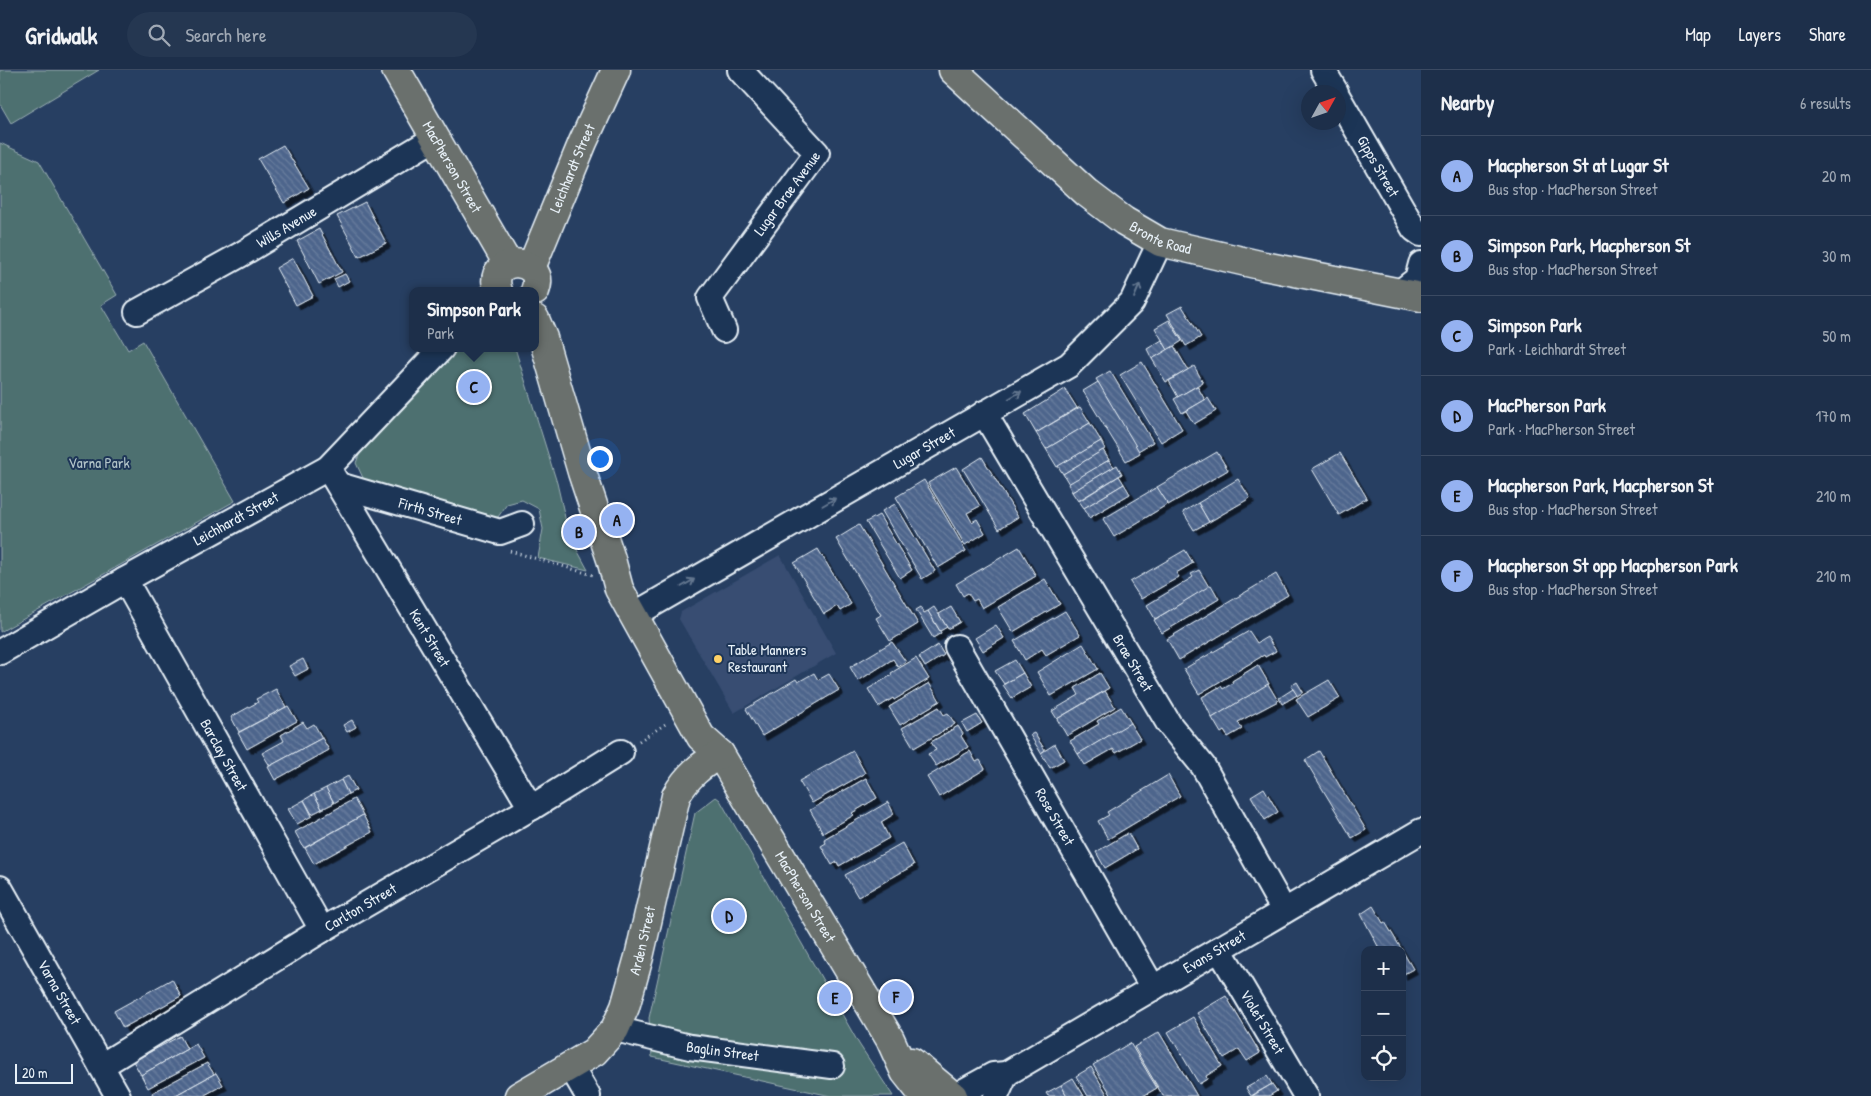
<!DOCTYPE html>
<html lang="en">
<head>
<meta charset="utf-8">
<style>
  :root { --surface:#1d2f4a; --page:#253751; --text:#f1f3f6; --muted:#a0a9b5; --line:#3b4a62; --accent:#95b2f1 }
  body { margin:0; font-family:"Patrick Hand",sans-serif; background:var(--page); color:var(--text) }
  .controls { position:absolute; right:15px; bottom:15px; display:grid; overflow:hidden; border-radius:10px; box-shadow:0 5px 20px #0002 }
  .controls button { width:45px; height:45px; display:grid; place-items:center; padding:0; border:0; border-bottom:1px solid var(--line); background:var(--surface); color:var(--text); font:25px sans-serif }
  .compass { position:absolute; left:1301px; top:15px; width:45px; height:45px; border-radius:50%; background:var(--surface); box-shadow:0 5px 20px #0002; rotate:50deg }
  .scale { position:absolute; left:15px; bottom:12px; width:58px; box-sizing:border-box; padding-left:5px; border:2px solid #e8f1f8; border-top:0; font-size:14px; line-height:18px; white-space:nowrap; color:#e8f1f8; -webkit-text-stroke:4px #1d3557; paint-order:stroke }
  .you { position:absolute; left:599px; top:388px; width:18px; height:18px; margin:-12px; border:4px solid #fff; border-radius:50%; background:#1a73e8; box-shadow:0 0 0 8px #1a73e833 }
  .badge { display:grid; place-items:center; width:32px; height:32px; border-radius:50%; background:var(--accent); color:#111; font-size:16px; font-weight:700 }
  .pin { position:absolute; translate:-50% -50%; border:2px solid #fff; box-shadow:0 1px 5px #0006 }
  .popup { position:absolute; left:409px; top:217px; width:130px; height:65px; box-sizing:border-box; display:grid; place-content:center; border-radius:10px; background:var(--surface); filter:drop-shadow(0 1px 4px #0005); font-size:16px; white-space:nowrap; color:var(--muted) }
  .popup b { font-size:19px; color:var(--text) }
  .popup::after { content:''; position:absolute; left:50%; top:100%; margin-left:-10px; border:10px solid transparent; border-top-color:var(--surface) }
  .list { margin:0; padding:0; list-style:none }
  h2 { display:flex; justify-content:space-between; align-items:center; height:65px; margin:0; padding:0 20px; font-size:21px }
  h2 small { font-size:16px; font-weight:400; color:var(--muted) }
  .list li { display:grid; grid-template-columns:32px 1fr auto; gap:15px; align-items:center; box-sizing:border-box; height:80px; padding:0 20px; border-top:1px solid var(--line) }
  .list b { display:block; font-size:19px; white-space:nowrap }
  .list p { margin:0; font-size:16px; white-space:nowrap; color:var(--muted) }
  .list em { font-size:16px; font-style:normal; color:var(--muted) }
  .icon { flex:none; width:28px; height:28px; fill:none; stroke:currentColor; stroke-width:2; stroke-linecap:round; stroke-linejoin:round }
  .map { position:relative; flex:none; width:1421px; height:1026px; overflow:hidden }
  header { display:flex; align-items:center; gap:30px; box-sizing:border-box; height:70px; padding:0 25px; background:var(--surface); border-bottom:1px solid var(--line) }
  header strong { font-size:24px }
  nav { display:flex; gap:28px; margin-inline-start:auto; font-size:18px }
  .search { width:350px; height:45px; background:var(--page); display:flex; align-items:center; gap:12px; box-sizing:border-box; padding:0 18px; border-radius:28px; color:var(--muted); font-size:19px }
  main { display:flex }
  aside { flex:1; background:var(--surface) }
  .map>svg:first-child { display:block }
</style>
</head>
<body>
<header>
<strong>Gridwalk</strong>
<div class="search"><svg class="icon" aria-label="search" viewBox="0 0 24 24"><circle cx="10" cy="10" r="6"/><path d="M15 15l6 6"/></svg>Search here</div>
<nav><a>Map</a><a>Layers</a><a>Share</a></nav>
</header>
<main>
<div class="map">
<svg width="1421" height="1026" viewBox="0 0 1421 1026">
  <defs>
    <pattern id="building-back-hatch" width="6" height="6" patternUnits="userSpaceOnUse" patternTransform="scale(1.25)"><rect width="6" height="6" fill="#4e658c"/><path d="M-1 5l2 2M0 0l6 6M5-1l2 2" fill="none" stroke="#687c9d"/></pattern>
    <filter id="shadow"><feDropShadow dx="4.5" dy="4.5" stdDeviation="0" flood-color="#0009"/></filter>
  </defs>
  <rect width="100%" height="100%" fill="#273f62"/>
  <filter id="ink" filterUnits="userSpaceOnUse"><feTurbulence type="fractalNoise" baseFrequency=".02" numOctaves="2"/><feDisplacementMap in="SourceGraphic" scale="10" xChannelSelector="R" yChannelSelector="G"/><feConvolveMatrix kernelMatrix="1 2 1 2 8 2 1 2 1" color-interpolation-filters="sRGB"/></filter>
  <g filter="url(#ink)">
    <polygon fill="#374d72" points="780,485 836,583 734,643 679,549 681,542"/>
    <g fill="#4e6f70" stroke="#9bb0b4">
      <polygon points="0,0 99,0 11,53 0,34"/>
      <polygon points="0,73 39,91 117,225 101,235 128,280 143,271 235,431 0,562"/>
      <polygon points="459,278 515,278 557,413 569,465 588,500 538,488 543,459 539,439 522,430 507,434 498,447 486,450 364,410 356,393 362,377"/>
      <polygon points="716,727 720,730 859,974 893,1026 831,1026 652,987 649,948 695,743"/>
    </g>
    <g fill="url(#building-back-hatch)" stroke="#e8f1f8" filter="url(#shadow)">
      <polygon points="283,75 309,118 284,133 258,89"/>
      <polygon points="365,132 386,173 359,187 337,146"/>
      <polygon points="319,159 342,202 319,214 297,171"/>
      <polygon points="293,188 313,226 296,235 276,198"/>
      <polygon points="345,204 349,211 338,217 334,209"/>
      <polygon points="1182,236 1201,267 1186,276 1167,244"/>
      <polygon points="1169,250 1182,271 1168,280 1155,258"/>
      <polygon points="1162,270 1168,280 1152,289 1147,279"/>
      <polygon points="1174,276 1188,300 1166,312 1152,289"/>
      <polygon points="1142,292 1182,359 1161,372 1120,305"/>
      <polygon points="1194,296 1203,312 1178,327 1169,311"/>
      <polygon points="1110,301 1153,372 1138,381 1096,309"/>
      <polygon points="1098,312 1140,383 1126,391 1083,321"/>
      <polygon points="1197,316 1205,330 1182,343 1174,329"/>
      <polygon points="1065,319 1077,338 1036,363 1025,344"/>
      <polygon points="1208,328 1216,341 1194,354 1186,341"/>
      <polygon points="1080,337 1090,353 1046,379 1036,363"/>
      <polygon points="1090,353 1101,371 1057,397 1046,379"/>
      <polygon points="1101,371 1105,379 1063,404 1058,396"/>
      <polygon points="1103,380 1109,390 1069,414 1063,404"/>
      <polygon points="1217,382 1228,400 1168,435 1157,417"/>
      <polygon points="1340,383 1367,428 1339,445 1312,399"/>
      <polygon points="982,387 1018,447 999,459 963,399"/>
      <polygon points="1109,390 1114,397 1072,422 1068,414"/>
      <polygon points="1117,395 1122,404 1078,431 1072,422"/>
      <polygon points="956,397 980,436 967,443 972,452 977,449 985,463 965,475 928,413"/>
      <polygon points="1119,406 1124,414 1084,438 1079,431"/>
      <polygon points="1238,409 1250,428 1209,452 1198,433"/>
      <polygon points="924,410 966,481 938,498 896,427"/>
      <polygon points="1124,414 1130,424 1089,448 1084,438"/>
      <polygon points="1157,417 1168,434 1114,467 1103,449"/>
      <polygon points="1198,433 1209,452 1194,460 1183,442"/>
      <polygon points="895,434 935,501 922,509 882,441"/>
      <polygon points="879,445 912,500 900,508 866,452"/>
      <polygon points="859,455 918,554 890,571 876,548 881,545 836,469"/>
      <polygon points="1019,477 1036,506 982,538 977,529 973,531 968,523 963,526 956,514"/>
      <polygon points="818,479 851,534 840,541 837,536 824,544 794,493"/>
      <polygon points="1185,480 1193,493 1176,503 1179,507 1141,529 1130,512"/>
      <polygon points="1199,500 1209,517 1155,549 1147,535 1193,507 1191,504"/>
      <polygon points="1276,504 1288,525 1179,590 1167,569"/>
      <polygon points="1045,509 1060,534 1013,562 998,537"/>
      <polygon points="1211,515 1219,529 1162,563 1154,550"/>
      <polygon points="921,537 924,543 928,541 941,563 933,568 916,540"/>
      <polygon points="934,537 947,557 940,561 928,541"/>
      <polygon points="951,537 960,552 948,559 939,544"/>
      <polygon points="1065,541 1080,565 1046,585 1042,579 1025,590 1014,571"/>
      <polygon points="996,555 1004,568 983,581 975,568"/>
      <polygon points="1249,561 1257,573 1267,567 1276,581 1265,587 1264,585 1199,624 1184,599"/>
      <polygon points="892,572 906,592 898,597 893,589 858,611 850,597"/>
      <polygon points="1083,574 1098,599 1051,626 1037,602"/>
      <polygon points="938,575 944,585 925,597 919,587"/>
      <polygon points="916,588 929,609 894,630 893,628 879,637 868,619 892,605 891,603"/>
      <polygon points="303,589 308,599 295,606 289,596"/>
      <polygon points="1015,590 1023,603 1004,614 995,601"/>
      <polygon points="1258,595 1269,614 1212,648 1202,627 1221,616 1223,619 1233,613 1232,611"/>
      <polygon points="814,603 818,610 829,604 839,620 762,666 746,639 796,609 798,612"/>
      <polygon points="1023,603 1031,617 1012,628 1003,615"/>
      <polygon points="1100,603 1109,618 1057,649 1052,641 1079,625 1075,618"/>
      <polygon points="1329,610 1340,628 1308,647 1296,629"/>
      <polygon points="1297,612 1303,622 1297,626 1291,616"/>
      <polygon points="929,613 940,631 900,655 889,637"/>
      <polygon points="1268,614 1278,631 1238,652 1242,659 1228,667 1224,661 1221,663 1212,648"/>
      <polygon points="276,619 286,637 239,662 231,647 258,632 256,629"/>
      <polygon points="1293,619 1297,625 1282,634 1279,628"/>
      <polygon points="1105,621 1115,637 1067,666 1057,649"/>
      <polygon points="288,636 297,651 247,679 238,663"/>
      <polygon points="939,637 944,645 948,643 955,654 914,678 902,658"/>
      <polygon points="1121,637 1131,653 1078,684 1070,671 1099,654 1097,651"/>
      <polygon points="977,645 982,653 967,662 962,653"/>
      <polygon points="352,650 356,657 347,662 343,655"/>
      <polygon points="303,652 307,658 314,654 322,668 270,696 262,683 284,671 281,665"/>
      <polygon points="1130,653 1140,669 1116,683 1113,679 1085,695 1078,684"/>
      <polygon points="958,656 963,664 961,666 968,677 936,696 928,684 936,680 931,672"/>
      <polygon points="1034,663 1045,680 1041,683 1030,665"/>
      <polygon points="322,668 329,680 275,710 268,697"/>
      <polygon points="1055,674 1064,690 1050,698 1041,683"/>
      <polygon points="853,681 865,703 812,733 799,711"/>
      <polygon points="970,681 976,692 980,690 985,699 939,727 927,707"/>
      <polygon points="1319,681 1366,760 1352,768 1305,690"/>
      <polygon points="1168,705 1180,726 1108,769 1098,751 1109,745 1107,742"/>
      <polygon points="348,706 356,720 348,724 341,710"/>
      <polygon points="866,708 877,728 852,743 854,745 823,763 810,740"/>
      <polygon points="341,710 348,724 334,733 326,718"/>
      <polygon points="326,718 334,733 322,739 314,724"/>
      <polygon points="1264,718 1278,742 1265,750 1251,726"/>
      <polygon points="314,724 322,739 312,744 304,730"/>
      <polygon points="354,729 363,745 304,778 295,762"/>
      <polygon points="304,730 312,746 297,754 288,739"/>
      <polygon points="888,732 894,744 881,752 889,768 839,796 837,792 832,795 821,776 826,773 824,769"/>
      <polygon points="363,745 372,762 314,794 305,778"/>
      <polygon points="1128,763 1137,779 1105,798 1096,782"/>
      <polygon points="902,773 914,795 858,827 845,805"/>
      <polygon points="1373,836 1383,853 1385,852 1402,880 1380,880 1361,844"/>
      <polygon points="1402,880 1413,899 1402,905"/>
      <polygon points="172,909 181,926 123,958 114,941"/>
      <polygon points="1226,926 1260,983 1247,991 1239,979 1224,988 1197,943"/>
      <polygon points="1193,947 1222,996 1206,1006 1207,1009 1199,1014 1168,962"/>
      <polygon points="1159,962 1197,1026 1163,1026 1134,977"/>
      <polygon points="180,966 187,979 141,1005 133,991"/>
      <polygon points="1130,973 1157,1018 1143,1026 1112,1026 1093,995"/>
      <polygon points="196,974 204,988 148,1018 141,1005"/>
      <polygon points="207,993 214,1004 174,1026 153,1026 152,1023"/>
      <polygon points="1091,997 1108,1026 1088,1026 1076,1006"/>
      <polygon points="216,1003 223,1015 203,1026 174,1026"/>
      <polygon points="1267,1006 1272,1014 1251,1026 1246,1018"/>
      <polygon points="1073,1008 1084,1026 1067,1026 1061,1015"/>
      <polygon points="1272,1014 1277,1021 1269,1026 1252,1026"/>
      <polygon points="1061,1015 1067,1026 1048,1026 1046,1023"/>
    </g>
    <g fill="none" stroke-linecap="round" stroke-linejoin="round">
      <g stroke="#e8f1f8" stroke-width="28">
        <g id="minor">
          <polyline points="1323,0 1336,22"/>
          <path id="s1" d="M1338,27L1414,159L1421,164"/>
          <polyline points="1399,223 1417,209 1421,194"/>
          <path id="s2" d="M137,242L240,185L435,68"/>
          <path id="s3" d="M724,260L710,228L817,83L740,0"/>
          <path id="s4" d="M984,343L1169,654L1203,696L1284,841"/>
          <path id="s5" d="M328,398L531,738"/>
          <path id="s6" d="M339,415L500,462L522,454"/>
          <path id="s7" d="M125,510L322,860"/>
          <path id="s8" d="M646,538L1069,295L1132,232L1160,172"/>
          <path id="s9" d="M957,577L1153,918"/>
          <path id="s10" d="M0,582L125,510L328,398L442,278"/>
          <path id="s11" d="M0,818L118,1026"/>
          <path id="s12" d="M1219,879L1306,1026"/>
          <path id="s13" d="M615,959L690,977L832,996"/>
          <path id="s14" d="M101,996L322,860L531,738L621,682"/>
          <polyline points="571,997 588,1026"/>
          <path id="s15" d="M955,1026L993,1005L1006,1004L1421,761"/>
          <polyline points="996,1026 1006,1004"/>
        </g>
      </g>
      <g stroke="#e8f1f8" stroke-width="31">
        <g id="major">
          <path id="s16" d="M396,0L508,194"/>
          <path id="s17" d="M953,0L1087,123L1124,151L1160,172L1264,196L1421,227"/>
          <path id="s18" d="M531,198L583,72L616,0"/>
          <path d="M498,221C485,182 549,186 535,221"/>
          <path id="s19" d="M535,249L543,268L582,402L611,489L619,519L701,667L720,684L890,969L905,1002L924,1026"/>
          <polyline points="912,992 953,1026"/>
          <path id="s20" d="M519,1026L594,982L615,959L625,937L639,887L676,726C687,706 701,695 720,684"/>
        </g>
      </g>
      <g stroke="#e8f1f8" stroke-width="3" stroke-dasharray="1 4" stroke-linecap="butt">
        <polyline points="510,481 593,505"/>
        <polyline points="639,671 667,653"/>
      </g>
      <use href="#minor" stroke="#1d3557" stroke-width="24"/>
      <use href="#major" stroke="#6a706d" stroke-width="28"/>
    </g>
    <defs><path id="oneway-shaft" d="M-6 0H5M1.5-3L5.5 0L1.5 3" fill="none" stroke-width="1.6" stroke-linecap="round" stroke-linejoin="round" transform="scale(1.25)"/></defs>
    <g stroke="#64778f">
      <use href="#oneway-shaft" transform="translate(1137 221) rotate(-67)"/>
      <use href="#oneway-shaft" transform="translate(1015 325) rotate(-30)"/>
      <use href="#oneway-shaft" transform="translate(829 432) rotate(-30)"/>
      <use href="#oneway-shaft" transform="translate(688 513) rotate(-30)"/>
    </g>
  </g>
  <circle fill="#ffd166" stroke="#1d3557" stroke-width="2" cx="718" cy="589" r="5"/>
  <g text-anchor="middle" stroke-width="4" stroke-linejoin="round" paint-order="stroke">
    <g font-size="15" fill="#e8f1f8" stroke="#1d3557">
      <text dy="5" stroke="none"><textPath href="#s16" startOffset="112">MacPherson Street</textPath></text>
      <text dy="5" stroke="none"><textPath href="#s1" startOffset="80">Gipps Street</textPath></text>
      <text dy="5" stroke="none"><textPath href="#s18" startOffset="108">Leichhardt Street</textPath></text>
      <text dy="5" stroke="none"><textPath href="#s3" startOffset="165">Lugar Brae Avenue</textPath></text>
      <text dy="5" stroke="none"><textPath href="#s2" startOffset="172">Wills Avenue</textPath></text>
      <text dy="5" stroke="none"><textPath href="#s17" startOffset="269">Bronte Road</textPath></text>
      <text dy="5" stroke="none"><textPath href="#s8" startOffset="321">Lugar Street</textPath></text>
      <text dy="5" stroke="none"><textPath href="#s6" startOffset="95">Firth Street</textPath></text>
      <text dy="5" stroke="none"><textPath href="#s10" startOffset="271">Leichhardt Street</textPath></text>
      <text dy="5" stroke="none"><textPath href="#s5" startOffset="198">Kent Street</textPath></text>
      <text dy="5" stroke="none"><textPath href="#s4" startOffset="291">Brae Street</textPath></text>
      <text dy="5" stroke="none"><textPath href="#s7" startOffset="201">Barclay Street</textPath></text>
      <text dy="5" stroke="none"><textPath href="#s9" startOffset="196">Rose Street</textPath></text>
      <text dy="5" stroke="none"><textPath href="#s19" startOffset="644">MacPherson Street</textPath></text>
      <text dy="5" stroke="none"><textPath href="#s14" startOffset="304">Carlton Street</textPath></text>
      <text dy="5" stroke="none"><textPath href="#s20" startOffset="211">Arden Street</textPath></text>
      <text dy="5" stroke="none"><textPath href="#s15" startOffset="298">Evans Street</textPath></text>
      <text dy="5" stroke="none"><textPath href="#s11" startOffset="120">Varna Street</textPath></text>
      <text dy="5" stroke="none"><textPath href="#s12" startOffset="85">Violet Street</textPath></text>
      <text dy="5" stroke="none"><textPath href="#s13" startOffset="110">Baglin Street</textPath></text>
    </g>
    <g font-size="15" fill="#b2c4c8" stroke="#1d3557">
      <text x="99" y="398">Varna Park</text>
    </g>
    <g font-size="15" fill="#e8f1f8" stroke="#1d3557" text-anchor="start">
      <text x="728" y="585">Table Manners<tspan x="728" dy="17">Restaurant</tspan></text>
    </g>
  </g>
</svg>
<div class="controls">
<button>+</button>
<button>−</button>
<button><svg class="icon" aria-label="locate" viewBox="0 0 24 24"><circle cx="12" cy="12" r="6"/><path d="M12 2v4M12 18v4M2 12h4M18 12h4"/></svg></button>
</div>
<svg class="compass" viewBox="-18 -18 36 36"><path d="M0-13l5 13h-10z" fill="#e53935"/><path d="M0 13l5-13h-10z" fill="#a0a9b5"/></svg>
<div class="scale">20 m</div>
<div class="you"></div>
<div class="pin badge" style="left:617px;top:450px">A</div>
<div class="pin badge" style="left:579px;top:462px">B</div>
<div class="pin badge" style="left:474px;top:317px">C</div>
<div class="popup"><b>Simpson Park</b>Park</div>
<div class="pin badge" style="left:729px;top:846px">D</div>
<div class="pin badge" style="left:835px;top:928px">E</div>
<div class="pin badge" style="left:896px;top:927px">F</div>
</div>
<aside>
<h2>Nearby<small>6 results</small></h2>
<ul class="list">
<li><span class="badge">A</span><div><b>Macpherson St at Lugar St</b><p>Bus stop · MacPherson Street</p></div><em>20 m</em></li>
<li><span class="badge">B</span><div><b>Simpson Park, Macpherson St</b><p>Bus stop · MacPherson Street</p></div><em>30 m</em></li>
<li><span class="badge">C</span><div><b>Simpson Park</b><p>Park · Leichhardt Street</p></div><em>50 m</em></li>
<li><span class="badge">D</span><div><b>MacPherson Park</b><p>Park · MacPherson Street</p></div><em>170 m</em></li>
<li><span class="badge">E</span><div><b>Macpherson Park, Macpherson St</b><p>Bus stop · MacPherson Street</p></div><em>210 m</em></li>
<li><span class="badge">F</span><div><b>Macpherson St opp Macpherson Park</b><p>Bus stop · MacPherson Street</p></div><em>210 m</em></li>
</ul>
</aside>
</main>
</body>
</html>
